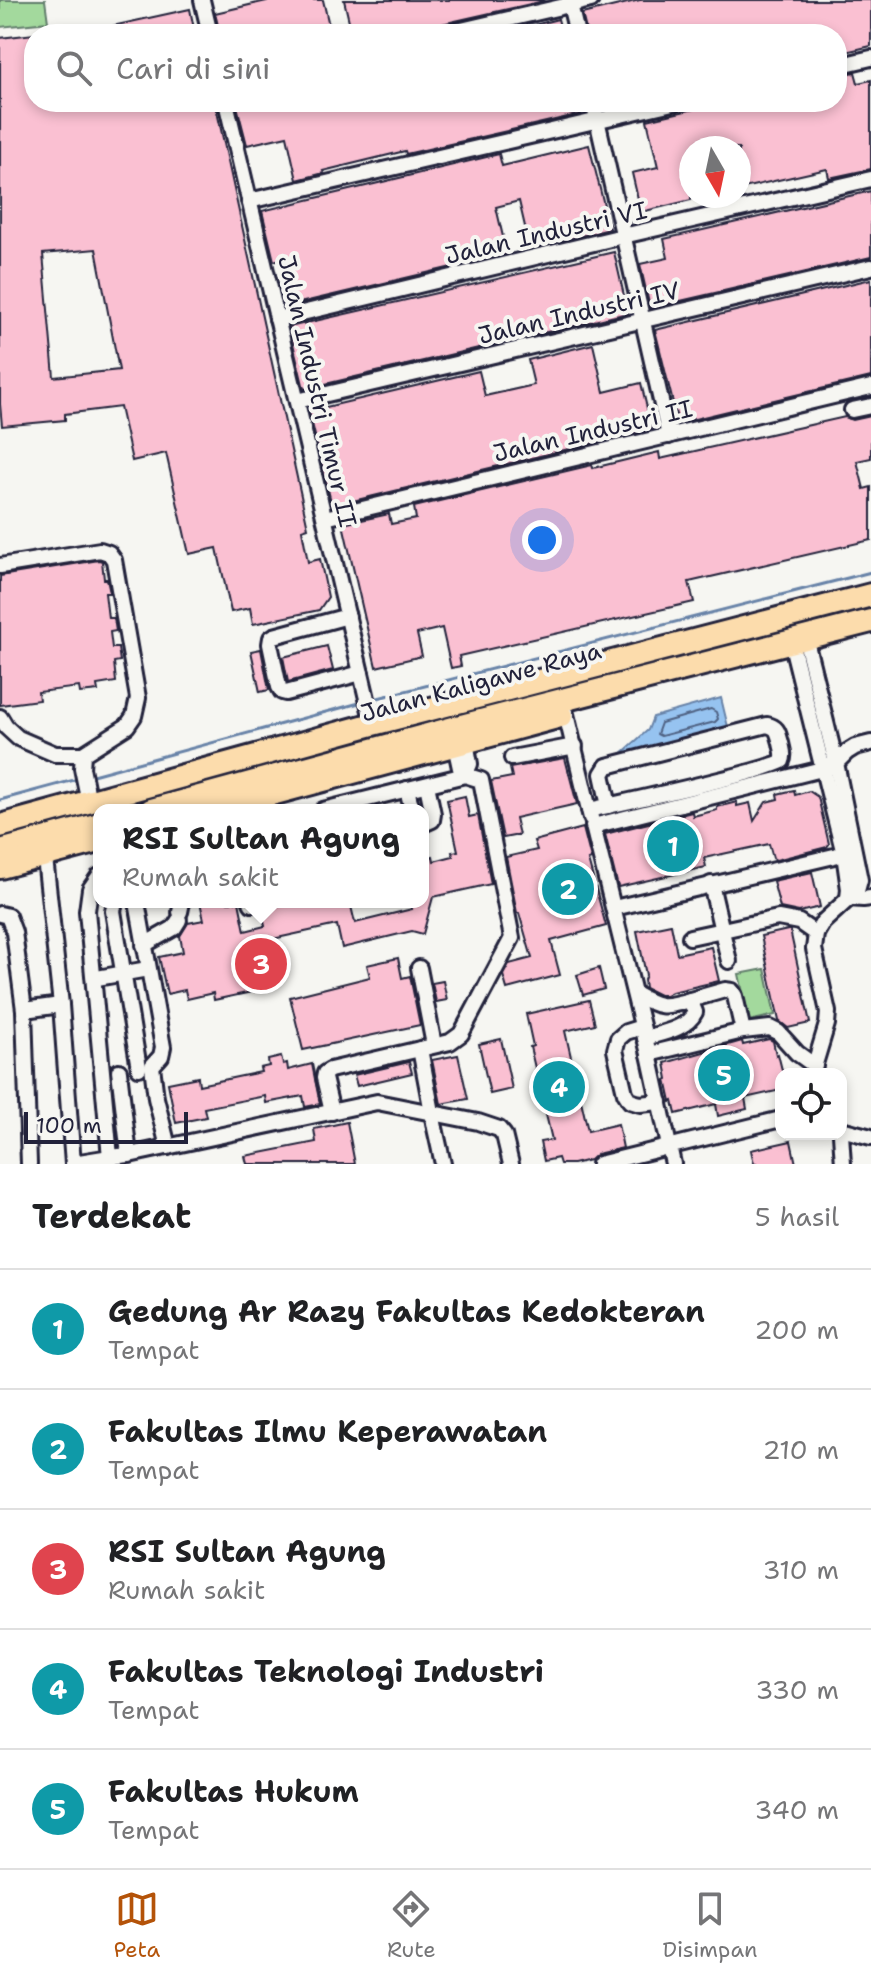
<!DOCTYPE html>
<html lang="id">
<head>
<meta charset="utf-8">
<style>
  :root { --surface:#fff; --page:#f6f6f6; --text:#202124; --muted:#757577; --line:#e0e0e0; --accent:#b45309 }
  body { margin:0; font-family:"Shantell Sans",sans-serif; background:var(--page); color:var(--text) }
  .controls { position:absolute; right:24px; bottom:24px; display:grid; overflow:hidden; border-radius:16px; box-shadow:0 4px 12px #0003 }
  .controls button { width:72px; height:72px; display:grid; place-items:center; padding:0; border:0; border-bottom:2px solid var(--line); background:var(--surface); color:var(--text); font:40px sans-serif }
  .compass { position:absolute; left:679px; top:136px; width:72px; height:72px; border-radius:50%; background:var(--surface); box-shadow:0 4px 12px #0003; rotate:171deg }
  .scale { position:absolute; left:24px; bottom:20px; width:164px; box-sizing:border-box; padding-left:8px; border:4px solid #22223b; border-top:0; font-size:22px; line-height:28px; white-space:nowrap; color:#22223b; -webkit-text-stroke:6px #f6f6f2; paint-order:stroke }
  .you { position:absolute; left:542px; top:540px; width:28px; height:28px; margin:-20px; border:6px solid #fff; border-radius:50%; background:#1a73e8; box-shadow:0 0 0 12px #1a73e833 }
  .badge { display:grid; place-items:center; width:52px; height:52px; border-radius:50%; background:var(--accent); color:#fff; font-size:26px; font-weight:700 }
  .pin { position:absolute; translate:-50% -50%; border:4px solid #fff; box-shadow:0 2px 8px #0006 }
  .popup { position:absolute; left:93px; top:804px; width:336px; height:104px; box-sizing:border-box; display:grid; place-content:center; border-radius:16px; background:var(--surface); filter:drop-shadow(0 2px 6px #0005); font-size:26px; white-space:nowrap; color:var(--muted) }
  .popup b { font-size:30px; color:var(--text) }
  .popup::after { content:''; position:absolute; left:50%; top:100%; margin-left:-16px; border:16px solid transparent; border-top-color:var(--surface) }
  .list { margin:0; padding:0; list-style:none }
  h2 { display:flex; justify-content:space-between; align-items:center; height:104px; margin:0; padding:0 32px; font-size:34px }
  h2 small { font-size:26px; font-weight:400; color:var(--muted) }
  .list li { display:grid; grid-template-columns:52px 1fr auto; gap:24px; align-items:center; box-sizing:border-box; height:120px; padding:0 32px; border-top:2px solid var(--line) }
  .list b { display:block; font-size:30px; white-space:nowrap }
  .list p { margin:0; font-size:26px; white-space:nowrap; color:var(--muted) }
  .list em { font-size:26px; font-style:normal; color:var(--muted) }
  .icon { flex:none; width:44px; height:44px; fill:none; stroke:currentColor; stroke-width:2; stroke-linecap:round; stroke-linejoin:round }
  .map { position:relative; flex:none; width:871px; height:1164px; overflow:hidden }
  .search { position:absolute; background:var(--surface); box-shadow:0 4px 12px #0003; left:24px; right:24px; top:24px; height:88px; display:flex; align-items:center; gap:20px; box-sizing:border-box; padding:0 28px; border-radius:32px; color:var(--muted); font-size:30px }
  .sheet { height:704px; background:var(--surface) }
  nav { display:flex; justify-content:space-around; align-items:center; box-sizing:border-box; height:112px; border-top:2px solid var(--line); background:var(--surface); font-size:22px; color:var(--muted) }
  nav a { display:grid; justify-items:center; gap:4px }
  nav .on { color:var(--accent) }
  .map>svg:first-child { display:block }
</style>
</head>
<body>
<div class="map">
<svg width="871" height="1164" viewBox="0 0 871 1164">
  <rect width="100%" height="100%" fill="#f6f6f2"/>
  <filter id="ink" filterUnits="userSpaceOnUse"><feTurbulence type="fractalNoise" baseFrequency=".0125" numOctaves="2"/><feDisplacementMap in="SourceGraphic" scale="16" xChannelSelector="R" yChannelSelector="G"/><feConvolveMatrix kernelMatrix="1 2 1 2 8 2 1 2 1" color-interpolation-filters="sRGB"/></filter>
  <g filter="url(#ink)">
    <g fill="#a3d99d" stroke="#627e6c" stroke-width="2">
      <polygon points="0,0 45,0 48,22 0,27"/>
      <polygon points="765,969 775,1015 749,1021 739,974"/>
    </g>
    <polygon fill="#96c3f0" stroke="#6883a8" stroke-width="2" points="721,698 728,727 620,755 648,730 653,717"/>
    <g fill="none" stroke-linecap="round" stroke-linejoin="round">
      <polygon stroke="#506283" stroke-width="2" points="711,709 716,712 718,719 715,722 661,736 657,734 661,723"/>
      <g stroke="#6883a8" stroke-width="3">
        <polyline points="370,700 871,572"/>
        <polyline points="89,776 363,702"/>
        <polyline points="0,800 78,779"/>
      </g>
    </g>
    <g fill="#fac0d2" stroke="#22223b" stroke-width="2" fill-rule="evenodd">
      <polygon points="271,0 323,0 331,34 220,34 215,13"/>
      <polygon points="344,0 544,0 544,1 442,24 435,30 417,34 403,34 402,31 388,34 352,34"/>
      <polygon points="640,0 871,0 871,46 837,54 837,34 587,34 582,14"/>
      <polygon points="190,9 195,34 94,34 94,30"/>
      <polygon points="558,19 562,34 512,34 511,31"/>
      <path d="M34,34V102H215L308,528L302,530L308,562L320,559L328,597L319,610L253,624L250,608L231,612L217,548L189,554L166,453L132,461L120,407L65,414V420L2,426L0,404V38ZM96,249L119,370L54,377L43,254Z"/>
      <polygon points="855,72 858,83 871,80 871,169 829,178 827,169 739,189 739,148 691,148 691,200 641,212 632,173 658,167 647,120 724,102 837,102 837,76"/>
      <polygon points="236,102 578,102 581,114 406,154 405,151 323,171 324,173 297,180 287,136 247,145"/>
      <polygon points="589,145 610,229 530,248 519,201 496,207 507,254 291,305 280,259 274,261 262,211 499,154 502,166"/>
      <polygon points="871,191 871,257 650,308 640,264 668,258 664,239"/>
      <polygon points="614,252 628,313 304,389 289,327"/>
      <polygon points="871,279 871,377 678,423 655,330"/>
      <polygon points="593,344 604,392 641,383 652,429 332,506 309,411 479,371 485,396 534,385 528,360"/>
      <polygon points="871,416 871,458 857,461 864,489 871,487 871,540 689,582 694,602 459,656 461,666 451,668 442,628 417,634 422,656 376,667 343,524 389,514 391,524 416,519 414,507 592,465 593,468 659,452 660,459 845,417 853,420"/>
      <polygon points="99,560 102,561 104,579 107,579 110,593 105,593 108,618 114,618 116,631 110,632 112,648 118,648 120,661 114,662 116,682 97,685 98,691 80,693 79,687 38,692 39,700 0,705 0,576"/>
      <polygon points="327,646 333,670 288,682 283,657"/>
      <polygon points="261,649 269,690 260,692 251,651"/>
      <polygon points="565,758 577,804 515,818 519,835 503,838 491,781 512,777 510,768"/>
      <polygon points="794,790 795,795 809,791 818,797 829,844 827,847 776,860 773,858 769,844 704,858 706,867 618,887 605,834 692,812 693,816 717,810 717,807 737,802 737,806 750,803 754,821 766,802 778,799 777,794"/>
      <polygon points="465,796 469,817 478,815 491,884 433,897 423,934 412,931 342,948 337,925 268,940 275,973 272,974 275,987 214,1000 213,993 187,999 185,990 167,994 159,957 183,952 180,936 188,923 204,920 200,902 239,902 245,931 265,926 261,908 262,902 350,902 355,923 412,909 410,902 423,902 423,859 433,856 434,861 453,856 452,852 458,851 447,800"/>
      <polygon points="583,828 591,859 588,860 606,926 551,941 560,975 507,989 503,975 509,964 532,958 519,913 517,913 506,857 537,850 534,841"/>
      <polygon points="812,872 820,907 799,912 780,908 773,881"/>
      <polygon points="671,924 677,954 711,947 719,981 672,992 666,995 659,995 645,988 644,980 646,975 637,931"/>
      <polygon points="788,930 790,930 810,1023 788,1028 779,1021 761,936"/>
      <polygon points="398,958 402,978 410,976 420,1025 303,1050 290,997 370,977 367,965"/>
      <polygon points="599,968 604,989 583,995 577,975"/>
      <polygon points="443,981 447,1000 436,1002 432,983"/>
      <polygon points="589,1000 595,1024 565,1031 588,1131 618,1124 623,1148 597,1154 590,1160 573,1164 560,1164 558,1158 544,1161 540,1142 552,1140 530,1047 533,1046 526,1014"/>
      <polygon points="501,1039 512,1089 490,1094 479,1044"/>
      <polygon points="769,1039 773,1041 776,1055 778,1054 783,1074 781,1074 781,1090 745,1098 747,1109 718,1116 716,1104 676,1114 673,1101 671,1102 666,1080 668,1079 665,1063 742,1041 743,1045"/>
      <polygon points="458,1055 468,1099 441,1104 432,1060"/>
      <polygon points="281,1057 283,1064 287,1063 288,1070 312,1064 320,1104 305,1107 303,1096 266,1103 265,1096 204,1108 206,1117 176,1123 168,1083 198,1077 199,1085 261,1072 260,1068 269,1066 268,1060"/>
      <polygon points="409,1062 412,1073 357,1086 354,1075"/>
      <polygon points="347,1122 355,1164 247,1164 245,1156 316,1142 314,1129"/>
      <polygon points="791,1141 796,1164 754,1164 751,1150"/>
    </g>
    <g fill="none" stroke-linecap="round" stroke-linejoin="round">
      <g stroke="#22223b" stroke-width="20">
        <g id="minor">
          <polyline points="202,0 210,34"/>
          <polyline points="569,0 577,34"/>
          <polyline points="444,34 591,0"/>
          <polyline points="837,66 871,58"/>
          <polyline points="226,102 373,724"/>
          <polyline points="593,102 669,436"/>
          <polyline points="249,201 677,102"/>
          <polyline points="277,319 623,236 871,179"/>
          <polyline points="297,401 871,267"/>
          <polyline points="852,410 871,406"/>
          <polyline points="325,518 871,387"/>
          <polyline points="0,566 100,550 109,553 114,560 138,698 134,716 127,726 83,754 82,768 89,802"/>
          <polyline points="348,616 274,636 271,638 270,644 279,687 282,692 286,693 361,673"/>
          <polyline points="808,649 836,763 860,880 857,891 823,922 816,934 814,949 828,1012 827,1024 812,1074"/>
          <polyline points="794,653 844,854 849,889 848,898"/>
          <polyline points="566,714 591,818"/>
          <polyline points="0,717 6,727 18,738 55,754 83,754"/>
          <polyline points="455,745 460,768 465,775"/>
          <polyline points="512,758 575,746"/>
          <polyline points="465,775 470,764 466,742"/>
          <polyline points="407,789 412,810"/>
          <polyline points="323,810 465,775 481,780 512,938 461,1034 450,1042 330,1070 325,1073 324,1078 332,1112"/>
          <path d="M589,810C612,805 776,769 782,761C785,755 782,749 781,743C778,733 778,727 767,725L607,766L602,774L609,806"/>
          <polyline points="423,824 432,820 433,814 427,785"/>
          <polyline points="44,849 61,1005 73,1164"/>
          <polyline points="99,876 90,889 87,911 110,1157 129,1155 377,1102 478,1122 499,1129 504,1135 511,1164"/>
          <polyline points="711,884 729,961"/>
          <polyline points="848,898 863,899 871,898"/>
          <polyline points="115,902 113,911 139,1068"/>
          <polyline points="137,902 163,1047 161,1056 152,1066 156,1098 168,1147"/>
          <polyline points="251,902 252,904"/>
          <polyline points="614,908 851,852"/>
          <polyline points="180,912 182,902"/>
          <polyline points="0,914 8,916 14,932 24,1010 29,1164"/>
          <polyline points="690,937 778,918 799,922 816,934"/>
          <polyline points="144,945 174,928 179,920"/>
          <polyline points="419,968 434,1045"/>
          <polyline points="97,978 148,969"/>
          <path d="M635,994C660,1008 662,1008 690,1000L695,1012C687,1029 662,1033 645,1038"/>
          <polyline points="690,1000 725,990 732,991 735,996 743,1031"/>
          <polyline points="24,1010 61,1005"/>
          <polyline points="642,1027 626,1032 618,1039 615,1050 625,1093 630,1101 640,1104 660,1102"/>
          <polyline points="420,1049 435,1128 443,1164"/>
          <polyline points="649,1054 743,1031 770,1028 778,1032 797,1053 815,1066"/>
          <polyline points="119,1071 129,1155"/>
          <polyline points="841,1129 871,1137"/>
          <polyline points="841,1134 843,1164"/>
          <polyline points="73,1163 110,1157 110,1164"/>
          <polyline points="599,1164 781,1119"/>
          <polyline points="673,1164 649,1054 593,826 822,769 836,763 847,752 855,747 871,743"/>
        </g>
      </g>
      <g stroke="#22223b" stroke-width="28">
        <g id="highway">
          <polyline points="151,810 453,728 871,621"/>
          <polyline points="212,810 561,716"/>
          <polyline points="0,826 373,724 871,595"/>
          <polyline points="0,851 99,824"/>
          <polyline points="0,867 99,841"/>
        </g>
      </g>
      <use href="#minor" stroke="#f6f6f2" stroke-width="14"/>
      <use href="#highway" stroke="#fcdcac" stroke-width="22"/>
    </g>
  </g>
  <g text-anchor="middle" stroke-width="8" stroke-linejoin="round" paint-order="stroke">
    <g font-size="24" fill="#22223b" stroke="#f6f6f2">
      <text transform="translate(546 233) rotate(-13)" y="8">Jalan Industri VI</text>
      <text transform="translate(579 313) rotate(-13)" y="8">Jalan Industri IV</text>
      <text transform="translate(317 391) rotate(77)" y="8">Jalan Industri Timur II</text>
      <text transform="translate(593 431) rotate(-13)" y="8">Jalan Industri II</text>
      <text transform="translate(481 682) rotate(-15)" y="8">Jalan Kaligawe Raya</text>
    </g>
  </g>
</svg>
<div class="controls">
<button><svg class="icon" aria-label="locate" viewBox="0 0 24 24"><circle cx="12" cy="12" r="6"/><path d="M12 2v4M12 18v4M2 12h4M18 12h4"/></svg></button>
</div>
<svg class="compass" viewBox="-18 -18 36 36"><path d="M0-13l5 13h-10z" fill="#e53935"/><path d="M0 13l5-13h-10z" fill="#757577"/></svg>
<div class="scale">100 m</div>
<div class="you"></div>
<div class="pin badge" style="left:673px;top:846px;background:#0f9aa8">1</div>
<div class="pin badge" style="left:568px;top:889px;background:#0f9aa8">2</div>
<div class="pin badge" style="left:261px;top:964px;background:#e0444e">3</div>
<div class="popup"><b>RSI Sultan Agung</b>Rumah sakit</div>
<div class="pin badge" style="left:559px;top:1087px;background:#0f9aa8">4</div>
<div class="pin badge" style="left:724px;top:1075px;background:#0f9aa8">5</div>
<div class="search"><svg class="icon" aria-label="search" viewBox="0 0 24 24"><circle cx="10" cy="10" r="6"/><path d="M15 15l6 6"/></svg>Cari di sini</div>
</div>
<section class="sheet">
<h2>Terdekat<small>5 hasil</small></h2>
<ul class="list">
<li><span class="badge" style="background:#0f9aa8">1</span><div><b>Gedung Ar Razy Fakultas Kedokteran</b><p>Tempat</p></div><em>200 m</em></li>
<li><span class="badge" style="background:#0f9aa8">2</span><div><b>Fakultas Ilmu Keperawatan</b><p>Tempat</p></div><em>210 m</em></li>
<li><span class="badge" style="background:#e0444e">3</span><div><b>RSI Sultan Agung</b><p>Rumah sakit</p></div><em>310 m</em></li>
<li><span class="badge" style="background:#0f9aa8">4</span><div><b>Fakultas Teknologi Industri</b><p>Tempat</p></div><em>330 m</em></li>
<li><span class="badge" style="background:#0f9aa8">5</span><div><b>Fakultas Hukum</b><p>Tempat</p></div><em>340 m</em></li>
</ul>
</section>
<nav>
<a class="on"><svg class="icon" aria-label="map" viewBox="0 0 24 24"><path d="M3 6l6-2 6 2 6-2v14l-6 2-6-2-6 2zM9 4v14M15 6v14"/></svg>Peta</a>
<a><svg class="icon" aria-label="directions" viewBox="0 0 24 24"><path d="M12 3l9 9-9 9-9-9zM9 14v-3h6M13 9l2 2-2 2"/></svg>Rute</a>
<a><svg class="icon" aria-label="saved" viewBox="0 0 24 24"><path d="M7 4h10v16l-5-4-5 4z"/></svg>Disimpan</a>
</nav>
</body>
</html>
